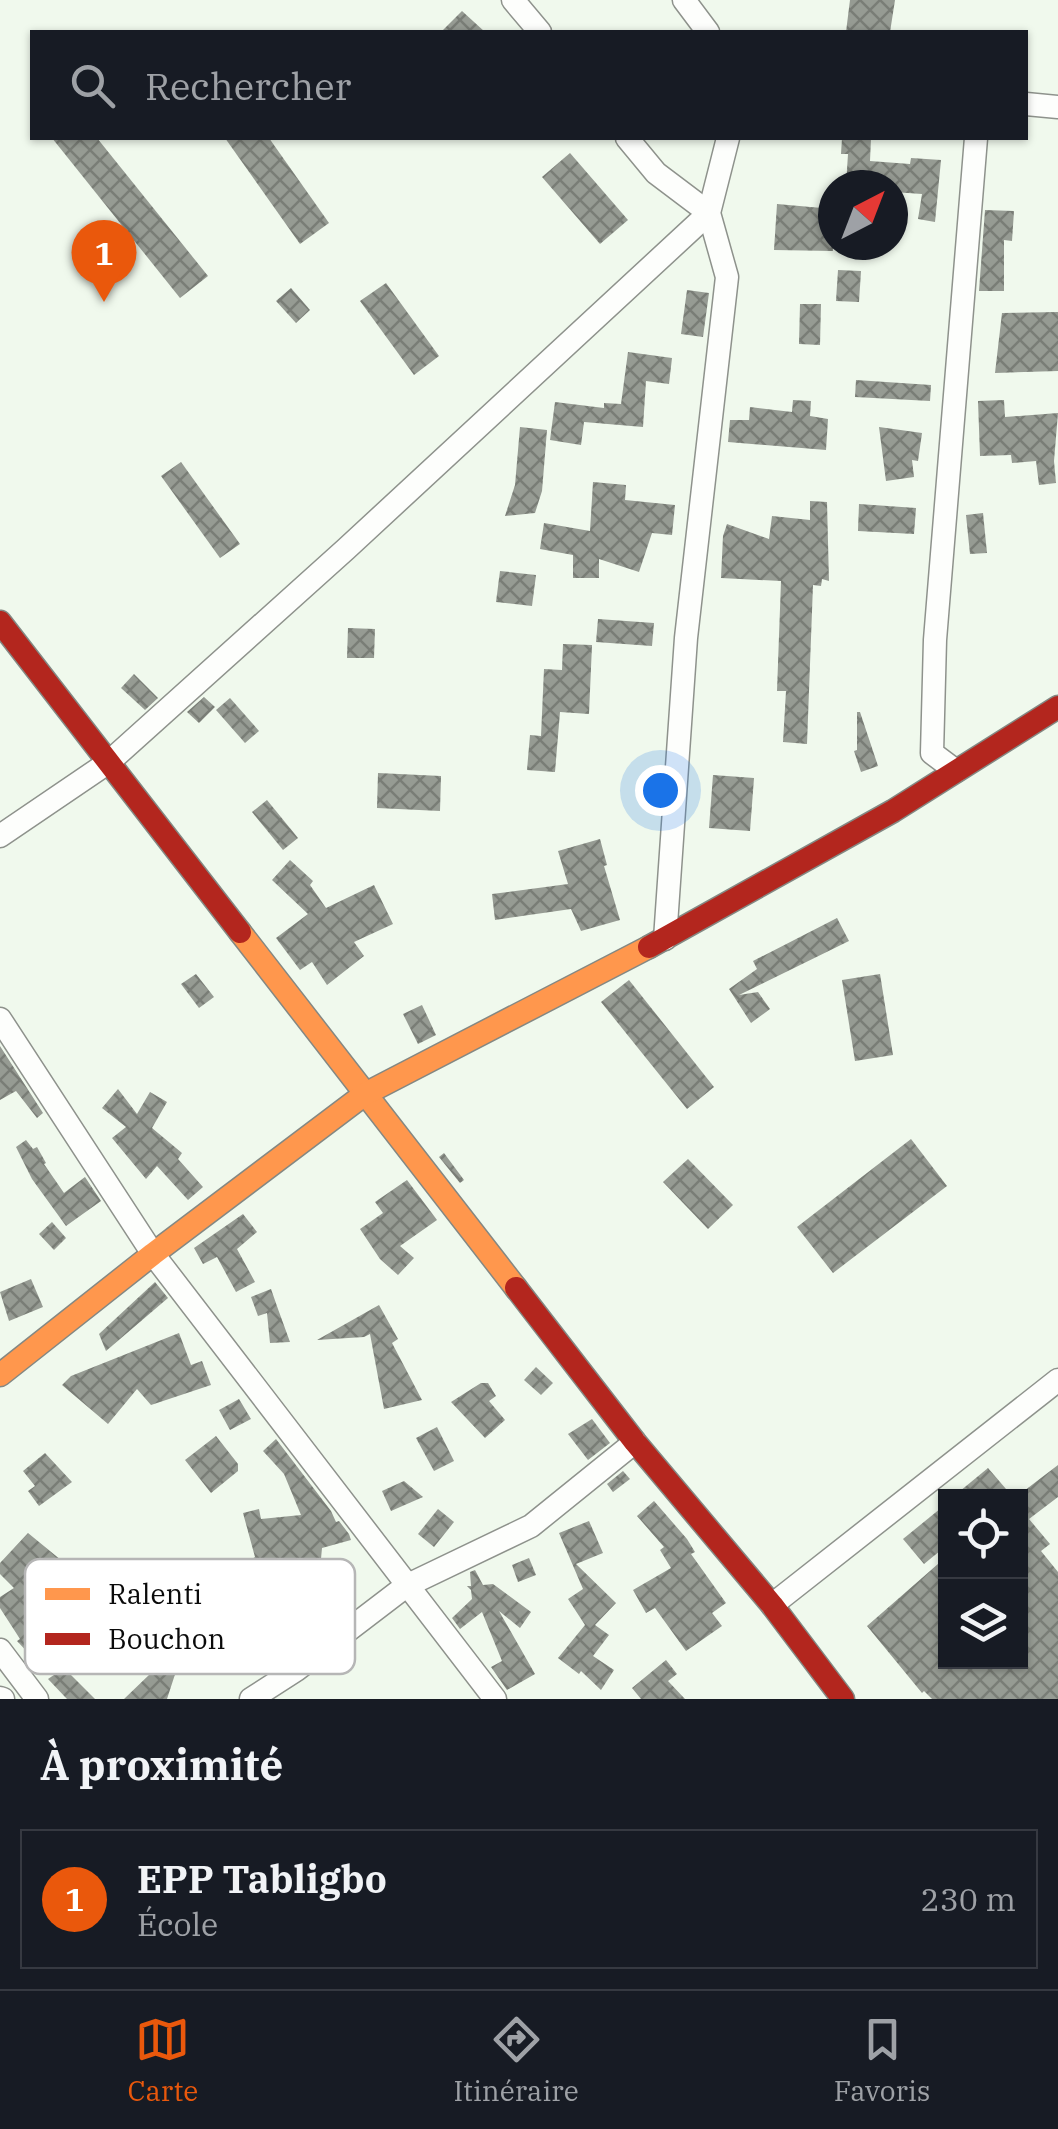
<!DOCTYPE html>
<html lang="fr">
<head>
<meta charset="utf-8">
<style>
  :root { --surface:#171b24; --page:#242831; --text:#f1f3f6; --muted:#9ea1a6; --line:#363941; --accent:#ea580c }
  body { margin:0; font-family:"IBM Plex Serif",serif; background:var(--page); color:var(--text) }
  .controls { position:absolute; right:30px; bottom:30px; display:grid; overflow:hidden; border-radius:0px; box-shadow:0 2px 8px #0004 }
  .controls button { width:90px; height:90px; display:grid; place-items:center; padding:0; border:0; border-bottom:2px solid var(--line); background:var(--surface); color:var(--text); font:50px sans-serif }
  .compass { position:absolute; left:818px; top:170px; width:90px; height:90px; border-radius:50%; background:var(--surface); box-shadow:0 2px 8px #0004; rotate:42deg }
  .you { position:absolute; left:660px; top:790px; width:35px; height:35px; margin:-25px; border:8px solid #fff; border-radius:50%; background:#1a73e8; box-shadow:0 0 0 15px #1a73e833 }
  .badge { display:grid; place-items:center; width:65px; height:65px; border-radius:50%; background:var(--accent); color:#fff; font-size:32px; font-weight:700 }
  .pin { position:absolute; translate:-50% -82px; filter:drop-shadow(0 2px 5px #0008) }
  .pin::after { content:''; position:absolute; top:52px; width:35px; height:30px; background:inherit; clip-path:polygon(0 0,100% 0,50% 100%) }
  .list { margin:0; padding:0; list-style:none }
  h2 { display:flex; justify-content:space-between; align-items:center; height:130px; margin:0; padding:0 40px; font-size:42px }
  h2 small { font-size:32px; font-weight:400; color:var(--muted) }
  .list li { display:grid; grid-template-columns:65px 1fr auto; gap:30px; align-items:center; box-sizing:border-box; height:140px; margin:0 20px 20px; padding:0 20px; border:2px solid var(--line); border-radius:0px }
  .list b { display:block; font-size:38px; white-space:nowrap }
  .list p { margin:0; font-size:32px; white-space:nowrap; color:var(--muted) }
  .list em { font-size:32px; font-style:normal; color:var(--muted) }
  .icon { flex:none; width:55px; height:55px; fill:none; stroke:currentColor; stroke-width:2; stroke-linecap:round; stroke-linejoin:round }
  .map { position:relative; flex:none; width:1058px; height:1699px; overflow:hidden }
  .search { position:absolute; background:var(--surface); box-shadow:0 2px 8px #0004; left:30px; right:30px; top:30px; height:110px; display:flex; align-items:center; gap:25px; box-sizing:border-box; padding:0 35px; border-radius:0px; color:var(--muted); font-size:38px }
  .sheet { height:290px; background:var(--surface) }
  nav { display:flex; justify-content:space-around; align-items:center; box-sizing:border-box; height:140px; border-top:2px solid var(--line); background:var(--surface); font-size:28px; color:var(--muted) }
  nav a { display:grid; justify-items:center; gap:5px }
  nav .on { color:var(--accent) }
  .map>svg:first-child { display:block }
</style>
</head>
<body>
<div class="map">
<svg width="1058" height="1699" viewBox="0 0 1058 1699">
  <defs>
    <pattern id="building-cross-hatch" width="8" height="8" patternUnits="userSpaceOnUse" patternTransform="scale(2.5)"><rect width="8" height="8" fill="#969b93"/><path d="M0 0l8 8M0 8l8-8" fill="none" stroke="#797d76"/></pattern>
  </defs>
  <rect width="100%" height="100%" fill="#f0f9ed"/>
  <g fill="url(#building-cross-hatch)">
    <polygon points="850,0 895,0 890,32 846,32"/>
    <polygon points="462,11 485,32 441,32"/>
    <polygon points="52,138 97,138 208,276 180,298"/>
    <polygon points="225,138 269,138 329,223 300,244"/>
    <polygon points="842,138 871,138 870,161 910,164 911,158 941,160 935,222 918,219 922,194 893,192 893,185 846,185 848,154 841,154"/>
    <polygon points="570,153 628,220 600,244 542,177"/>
    <polygon points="777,204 833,209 833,251 774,250"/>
    <polygon points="985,210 1014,211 1012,241 1004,240 1004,291 979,291"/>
    <polygon points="838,270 861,271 859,302 836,301"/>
    <polygon points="386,283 439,356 414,375 360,301"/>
    <polygon points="291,288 310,310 296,323 276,301"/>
    <polygon points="687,290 709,293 703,337 681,334"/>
    <polygon points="800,304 821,304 820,345 799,344"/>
    <polygon points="1058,312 1058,371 995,373 1002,313"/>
    <polygon points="628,352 672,358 669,384 646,381 643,427 584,422 581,445 550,440 555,402 604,408 604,403 621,404"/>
    <polygon points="856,380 931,385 930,401 855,397"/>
    <polygon points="793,400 811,401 810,416 828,419 826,450 728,442 730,420 749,420 750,407 792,412"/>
    <polygon points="1004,400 1005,417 1058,413 1054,461 1056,483 1039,485 1036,461 1012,463 1011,455 980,456 978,401"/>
    <polygon points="520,427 547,430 542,491 535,513 505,516 515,485"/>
    <polygon points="879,427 922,433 918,461 912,460 914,477 886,481"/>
    <polygon points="181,462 240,544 220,558 161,476"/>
    <polygon points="593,482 626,485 625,500 675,505 672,535 652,533 639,572 599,559 599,578 573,578 573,555 540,549 544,523 590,531"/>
    <polygon points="810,501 827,502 829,581 822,579 821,586 813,585 807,744 783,742 786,691 777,691 781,581 721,578 723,536 727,524 769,539 772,516 810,520"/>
    <polygon points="859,504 916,508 914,534 858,531"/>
    <polygon points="983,513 987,553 970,554 966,515"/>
    <polygon points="500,571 536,575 532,606 496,602"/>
    <polygon points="598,619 654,623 652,646 596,642"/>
    <polygon points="348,628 375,629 374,658 347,658"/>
    <polygon points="563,644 592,645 589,714 560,712 555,772 527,770 530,735 541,736 544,669 562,670"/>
    <polygon points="134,674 158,698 145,710 121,688"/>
    <polygon points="204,697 215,707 199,723 187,712"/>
    <polygon points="230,698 259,731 245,743 216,710"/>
    <polygon points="857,712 860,712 878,766 861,772 854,751 857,750"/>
    <polygon points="378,773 441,776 440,811 377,808"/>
    <polygon points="713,775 754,778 750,831 709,828"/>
    <polygon points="267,800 298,838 283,850 252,812"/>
    <polygon points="600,839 607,865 604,866 620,920 581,931 571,909 495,920 492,894 568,884 558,851"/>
    <polygon points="290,860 313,881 310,885 326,908 374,885 393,924 354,942 364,956 327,985 312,962 300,970 276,938 308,914 272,880"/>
    <polygon points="837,918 849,941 739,995 758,992 770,1009 751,1023 729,989 757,969 753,961"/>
    <polygon points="196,974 214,997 199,1008 181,984"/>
    <polygon points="880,974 893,1055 855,1061 842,980"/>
    <polygon points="629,980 714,1087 687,1109 601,1002"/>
    <polygon points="422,1005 436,1035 418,1044 403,1014"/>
    <polygon points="0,1046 43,1113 37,1118 16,1091 0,1100"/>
    <polygon points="118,1089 137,1114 150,1092 167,1102 152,1128 182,1153 178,1159 203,1187 188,1200 157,1166 146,1179 112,1138 126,1127 102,1108"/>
    <polygon points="911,1139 947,1186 833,1273 797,1227"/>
    <polygon points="26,1140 33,1149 37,1147 46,1163 44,1164 64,1193 85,1177 101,1201 66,1226 32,1179 16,1147"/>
    <polygon points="444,1153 464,1180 460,1183 439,1157"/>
    <polygon points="688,1159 733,1205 708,1229 663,1182"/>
    <polygon points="407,1180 437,1220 400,1246 414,1258 398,1275 380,1259 360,1229 383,1213 375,1202"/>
    <polygon points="243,1214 257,1232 237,1249 255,1282 236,1292 217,1257 203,1264 194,1248"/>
    <polygon points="52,1222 66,1238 54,1250 39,1234"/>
    <polygon points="31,1279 43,1307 9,1321 0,1292"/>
    <polygon points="155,1282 168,1298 106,1351 99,1334"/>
    <polygon points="271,1289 278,1309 290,1342 270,1343 267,1313 258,1316 251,1297"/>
    <polygon points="379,1305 398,1339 392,1343 422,1400 384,1409 370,1334 364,1337 317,1340"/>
    <polygon points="179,1333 191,1365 202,1361 211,1385 151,1405 137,1389 108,1424 62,1385 71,1376"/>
    <polygon points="536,1367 553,1383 541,1395 524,1380"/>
    <polygon points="481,1383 488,1383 496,1396 489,1401 505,1420 485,1438 451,1402"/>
    <polygon points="239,1399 251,1419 230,1430 219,1410"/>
    <polygon points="592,1419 610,1443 588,1460 568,1434"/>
    <polygon points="437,1427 454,1461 434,1471 416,1438"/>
    <polygon points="216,1436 238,1464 238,1471 211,1493 185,1460"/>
    <polygon points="276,1439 331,1511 336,1522 339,1521 349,1534 351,1540 322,1548 318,1591 336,1587 342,1615 316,1620 314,1607 274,1623 262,1594 231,1607 220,1582 248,1570 244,1564 255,1557 243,1513 259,1509 261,1519 301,1515 284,1474 263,1451"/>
    <polygon points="45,1453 72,1482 39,1506 28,1491 35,1486 23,1471"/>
    <polygon points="1058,1465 1058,1497 1029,1519 1050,1544 1041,1551 1058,1572 1058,1699 932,1699 924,1691 922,1693 867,1626 938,1564 946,1572 946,1662 1020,1662 1020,1494"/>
    <polygon points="988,1468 1012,1496 954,1496"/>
    <polygon points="623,1471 630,1479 613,1492 607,1484"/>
    <polygon points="404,1481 423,1497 391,1511 382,1491"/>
    <polygon points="654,1501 687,1539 695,1552 691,1554 726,1603 712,1613 722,1626 686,1651 655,1608 646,1613 633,1590 671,1568 660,1550 664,1547 637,1516"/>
    <polygon points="946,1504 946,1546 924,1564 903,1539"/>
    <polygon points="438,1509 454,1522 434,1547 418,1534"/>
    <polygon points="589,1521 603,1553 576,1564 616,1603 595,1625 609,1635 593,1656 614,1670 601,1690 581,1671 579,1674 558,1658 585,1625 568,1599 583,1589 559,1533"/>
    <polygon points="28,1533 89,1583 79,1596 67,1587 28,1614 51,1638 32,1657 17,1641 20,1639 0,1608 0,1597 14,1588 0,1574 0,1563"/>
    <polygon points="529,1558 536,1575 518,1582 512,1565"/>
    <polygon points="475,1570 483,1585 493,1584 531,1612 520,1628 499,1611 535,1674 507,1690 491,1667 502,1661 482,1612 460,1629 452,1618 472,1599 471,1590 467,1586 471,1586 470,1572"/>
    <polygon points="158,1642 179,1662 167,1699 124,1699 150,1674 138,1662"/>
    <polygon points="666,1660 677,1674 668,1681 685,1699 641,1699 632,1688"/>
    <polygon points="64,1668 95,1699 67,1699 48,1679"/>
  </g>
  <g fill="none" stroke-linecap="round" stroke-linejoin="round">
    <g stroke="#8e928c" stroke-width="25">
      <g id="street">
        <polyline points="513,0 540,32"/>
        <polyline points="684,0 708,32"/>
        <polyline points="1026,104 1058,107"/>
        <polyline points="956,771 932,753 935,640 976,138"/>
        <polyline points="0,836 109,762 346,549 709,213 656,173 627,138"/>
        <polyline points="665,939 686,638 727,277 709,213 728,138"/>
        <polyline points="0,1019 153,1254 495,1699"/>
        <polyline points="772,1605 1058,1380"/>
        <polyline points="0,1650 37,1699"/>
        <polyline points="0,1698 3,1699"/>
        <polyline points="251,1699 296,1670 406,1586 531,1526 635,1442"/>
      </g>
    </g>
    <g stroke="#848883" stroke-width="25">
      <g id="slow">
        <polyline points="240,932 516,1288"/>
        <polyline points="0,1375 153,1254 365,1094 649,947"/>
      </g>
    </g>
    <g stroke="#848883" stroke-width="25">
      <g id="jam">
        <polyline points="0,622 240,932"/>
        <polyline points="649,947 893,811 1058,707"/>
        <polyline points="516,1288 635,1442 772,1605 843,1699"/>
      </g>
    </g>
    <use href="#street" stroke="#fdfefc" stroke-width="22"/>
    <use href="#slow" stroke="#ff974d" stroke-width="22"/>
    <use href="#jam" stroke="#b3261e" stroke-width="22"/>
  </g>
  <rect x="25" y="1559" width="330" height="115" rx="15" fill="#fff" stroke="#b6b6b6" stroke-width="2.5"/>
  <rect x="45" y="1588" width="45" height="12" fill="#ff974d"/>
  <rect x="45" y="1633" width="45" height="12" fill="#b3261e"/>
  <g font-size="28" fill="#0a0a0a">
    <text x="108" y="1604">Ralenti</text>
    <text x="108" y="1649">Bouchon</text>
  </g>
</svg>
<div class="controls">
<button><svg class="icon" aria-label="locate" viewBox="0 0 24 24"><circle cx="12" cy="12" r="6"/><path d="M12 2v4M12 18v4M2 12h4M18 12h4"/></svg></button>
<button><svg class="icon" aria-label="layers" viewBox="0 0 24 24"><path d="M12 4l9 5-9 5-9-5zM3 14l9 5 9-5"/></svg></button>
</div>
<svg class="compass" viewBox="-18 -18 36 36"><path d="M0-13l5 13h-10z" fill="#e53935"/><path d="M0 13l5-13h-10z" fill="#9ea1a6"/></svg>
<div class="you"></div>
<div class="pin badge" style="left:104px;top:302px">1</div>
<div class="search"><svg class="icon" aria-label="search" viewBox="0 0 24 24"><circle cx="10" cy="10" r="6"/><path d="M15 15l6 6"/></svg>Rechercher</div>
</div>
<section class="sheet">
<h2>À proximité<small></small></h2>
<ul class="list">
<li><span class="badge">1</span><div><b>EPP Tabligbo</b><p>École</p></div><em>230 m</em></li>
</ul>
</section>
<nav>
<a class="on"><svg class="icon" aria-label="map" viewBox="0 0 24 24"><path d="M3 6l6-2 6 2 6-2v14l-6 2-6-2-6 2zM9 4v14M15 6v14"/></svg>Carte</a>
<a><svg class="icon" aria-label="directions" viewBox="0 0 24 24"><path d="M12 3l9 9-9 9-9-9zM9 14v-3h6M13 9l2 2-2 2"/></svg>Itinéraire</a>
<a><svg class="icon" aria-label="saved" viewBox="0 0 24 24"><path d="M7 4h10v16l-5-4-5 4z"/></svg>Favoris</a>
</nav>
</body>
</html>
